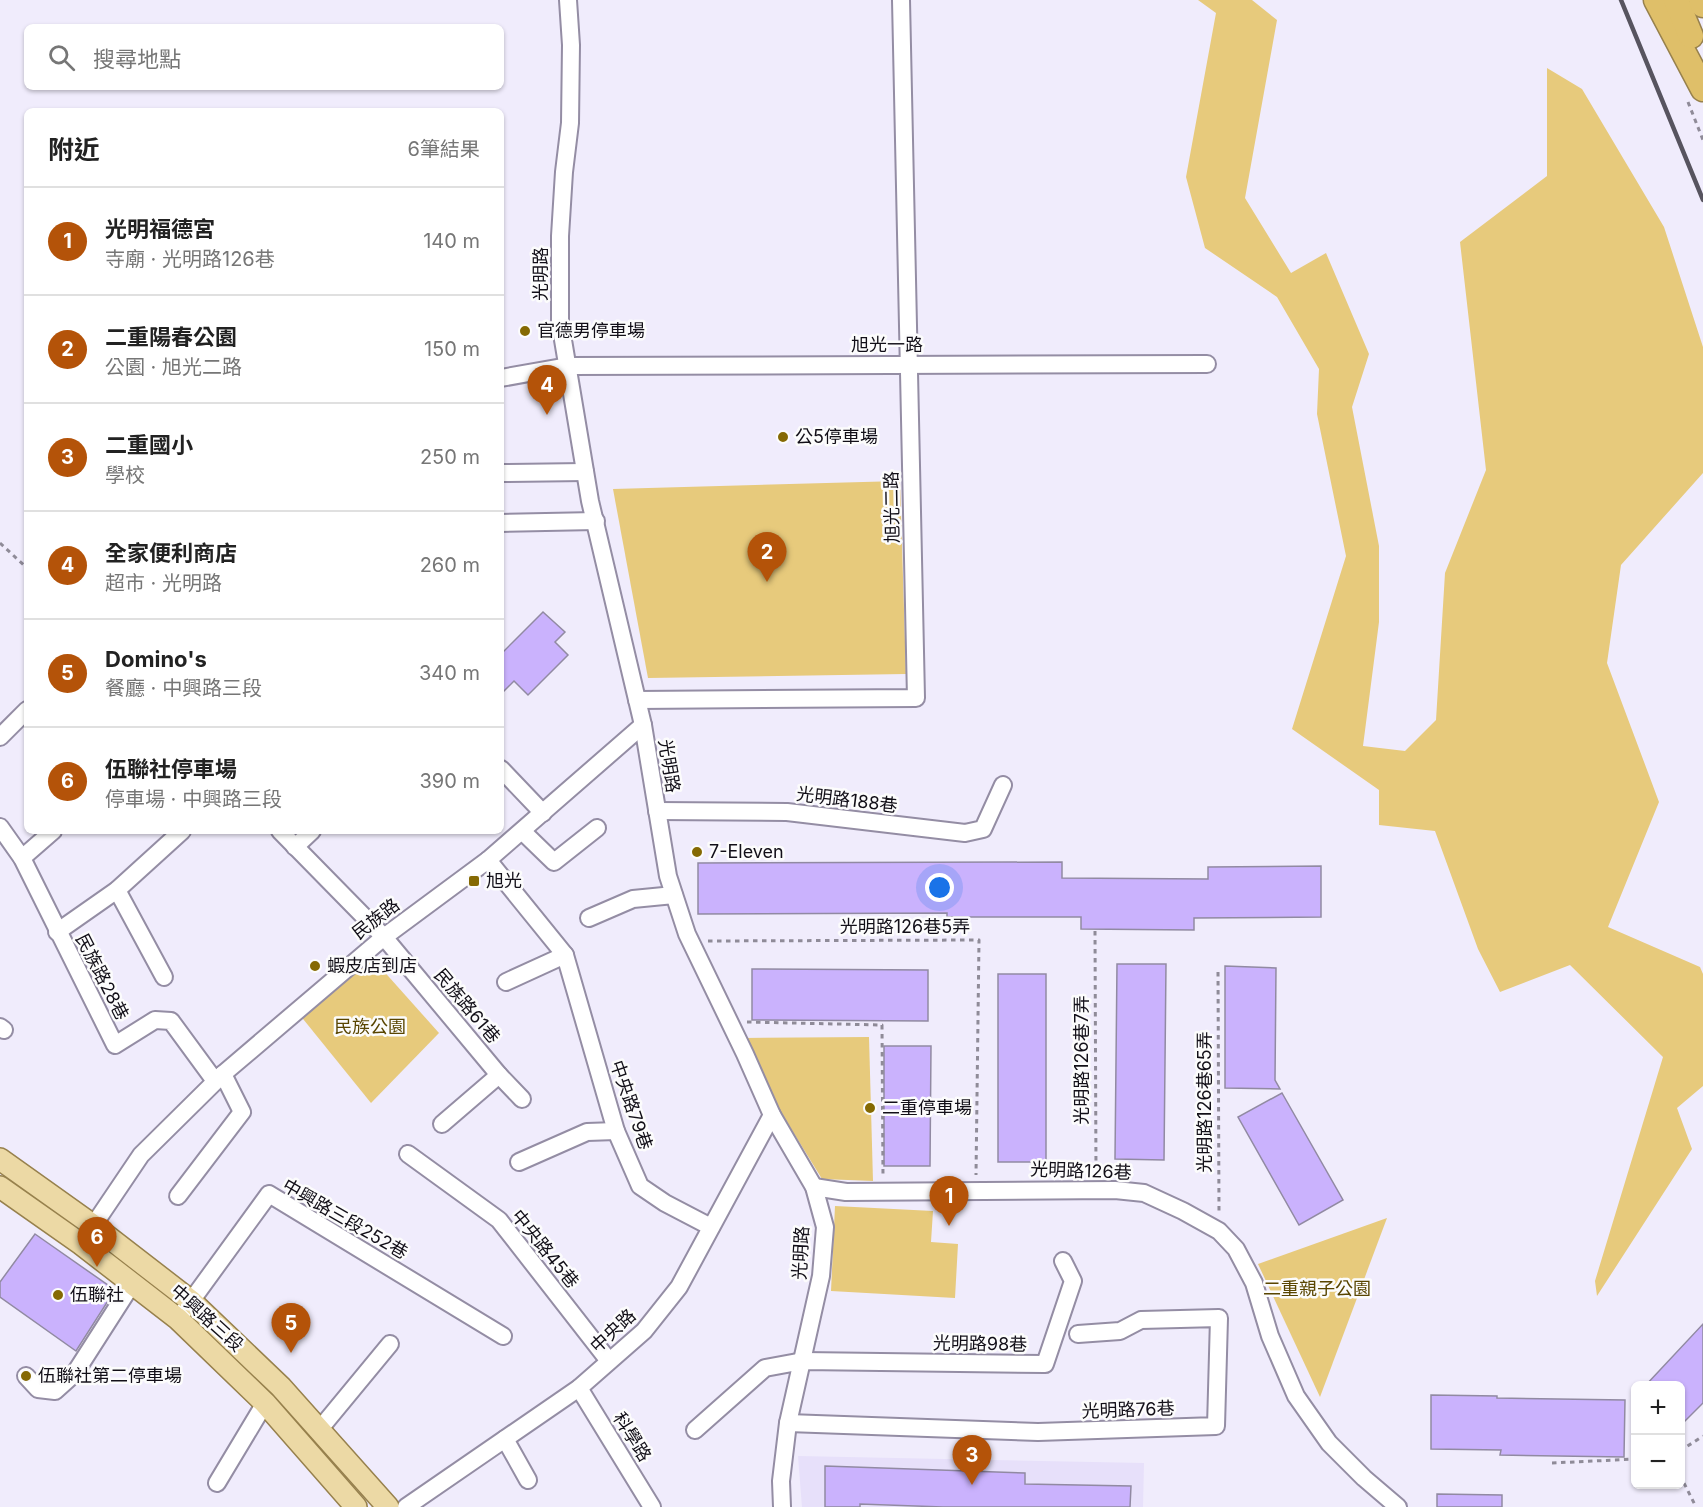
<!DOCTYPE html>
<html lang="zh-TW">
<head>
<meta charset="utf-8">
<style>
  :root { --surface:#fff; --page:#f6f6f6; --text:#222; --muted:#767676; --line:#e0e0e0; --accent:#b45309 }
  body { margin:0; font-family:Inter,"Noto Sans TC",sans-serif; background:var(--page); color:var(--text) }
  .controls { position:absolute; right:18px; bottom:18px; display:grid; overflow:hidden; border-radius:9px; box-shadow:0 2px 4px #0004 }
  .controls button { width:54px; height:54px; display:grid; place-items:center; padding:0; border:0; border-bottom:2px solid var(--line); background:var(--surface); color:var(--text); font:30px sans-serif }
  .you { position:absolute; left:940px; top:888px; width:21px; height:21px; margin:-15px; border:4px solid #fff; border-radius:50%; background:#1a73e8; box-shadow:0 0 0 9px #1a73e833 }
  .badge { display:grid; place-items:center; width:39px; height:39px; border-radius:50%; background:var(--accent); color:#fff; font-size:20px; font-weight:700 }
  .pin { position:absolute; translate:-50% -50px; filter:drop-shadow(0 2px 3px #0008) }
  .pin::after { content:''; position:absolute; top:32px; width:21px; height:18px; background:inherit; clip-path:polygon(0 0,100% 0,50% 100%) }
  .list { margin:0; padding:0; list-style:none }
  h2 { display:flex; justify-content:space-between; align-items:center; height:78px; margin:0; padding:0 24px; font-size:26px }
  h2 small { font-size:20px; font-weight:400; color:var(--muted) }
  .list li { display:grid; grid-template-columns:39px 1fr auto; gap:18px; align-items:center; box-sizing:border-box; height:108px; padding:0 24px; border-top:2px solid var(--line) }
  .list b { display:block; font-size:22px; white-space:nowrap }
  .list p { margin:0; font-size:20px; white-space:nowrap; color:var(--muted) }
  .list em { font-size:20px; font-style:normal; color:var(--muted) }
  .icon { flex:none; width:33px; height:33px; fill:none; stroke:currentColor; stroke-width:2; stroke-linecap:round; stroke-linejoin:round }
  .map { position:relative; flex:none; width:1703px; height:1507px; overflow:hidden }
  .search { position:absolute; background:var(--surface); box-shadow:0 2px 4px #0004; left:24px; top:24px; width:480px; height:66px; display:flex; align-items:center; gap:15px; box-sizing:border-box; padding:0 21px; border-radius:9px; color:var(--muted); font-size:22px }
  .panel { position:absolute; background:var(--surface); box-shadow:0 2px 4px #0004; left:24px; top:108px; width:480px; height:726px; border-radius:9px }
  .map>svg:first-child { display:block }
</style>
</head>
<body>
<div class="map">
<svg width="1703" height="1507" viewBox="0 0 1703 1507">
  <rect width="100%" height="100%" fill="#f0ecfc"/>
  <polygon fill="#e7e0fa" points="798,1456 1144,1463 1143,1507 802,1507"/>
  <g fill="#e7ca7c">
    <polygon points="1198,0 1252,0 1277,20 1245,198 1291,273 1326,253 1369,354 1352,407 1379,546 1379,622 1363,746 1405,751 1436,720 1445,573 1486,470 1460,242 1547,176 1547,68 1582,89 1664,227 1703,347 1703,473 1621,565 1607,663 1659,802 1608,927 1700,967 1703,974 1703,1086 1677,1108 1692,1149 1597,1296 1595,1281 1663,1057 1570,965 1500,992 1478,949 1435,831 1379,825 1379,790 1292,729 1346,556 1317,414 1319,369 1277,297 1205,248 1186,177 1216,13"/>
    <polygon points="900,481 906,674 648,678 613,489"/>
    <polygon points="364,949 439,1033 371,1103 295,1009"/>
    <polygon points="869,1037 873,1181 822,1179 777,1106 744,1038"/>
    <polygon points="835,1206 933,1211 931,1242 958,1244 955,1298 831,1291"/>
    <polygon points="1387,1218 1320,1397 1258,1264"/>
  </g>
  <g fill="#cab2fd" stroke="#918aa2" stroke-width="1.5">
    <polygon points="543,612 565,632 555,642 568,655 528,695 514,681 501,694 501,654"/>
    <polygon points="1062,862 1062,878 1208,879 1208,867 1321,866 1321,917 1194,918 1194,930 1081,929 1081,917 947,917 947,913 698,914 698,863"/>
    <polygon points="1117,964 1166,964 1164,1160 1115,1159"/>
    <polygon points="1225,966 1276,968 1275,1080 1280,1089 1225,1088"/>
    <polygon points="752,969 928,970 928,1021 752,1020"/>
    <rect x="998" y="974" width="48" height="188"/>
    <polygon points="884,1046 931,1046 930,1166 884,1166"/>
    <polygon points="1282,1093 1343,1200 1299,1225 1238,1117"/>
    <polygon points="35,1234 115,1290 76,1351 0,1297 0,1282"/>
    <polygon points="1703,1324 1703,1403 1680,1426 1680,1386 1645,1386"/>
    <polygon points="1431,1395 1497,1396 1497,1398 1625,1400 1624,1457 1500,1455 1501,1450 1431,1449"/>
    <polygon points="825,1466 1025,1473 1025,1484 1131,1486 1130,1507 943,1507 860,1504 860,1507 825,1507"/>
    <polygon points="1437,1494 1502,1495 1502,1507 1437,1507"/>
  </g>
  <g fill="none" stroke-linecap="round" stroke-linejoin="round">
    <g stroke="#948da4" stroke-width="20">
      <g id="minor">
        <polyline points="568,0 571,45 570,123 564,172 560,236 560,322 590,501 643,725 668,876 687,934 745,1054 772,1115 814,1187 825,1227 821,1276 788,1423 781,1481 782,1507"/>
        <polyline points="501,378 568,366 1207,364"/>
        <polyline points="501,473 585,472"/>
        <polyline points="501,523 596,521"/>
        <polyline points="637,700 916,698 901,0"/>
        <polyline points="0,737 27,710"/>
        <polyline points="501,769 543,813"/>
        <polyline points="657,811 787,812 965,833 983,829 1003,785"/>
        <polyline points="0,827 22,858 115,1045 155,1020 171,1021 215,1081"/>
        <polyline points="280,831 384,937 499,1075 522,1099"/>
        <polyline points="522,831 554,862 597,828"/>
        <polyline points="295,847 312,831"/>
        <polyline points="22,858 53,831"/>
        <polyline points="488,860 565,955 616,1131 640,1186 665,1203 711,1227"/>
        <polyline points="117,890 164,977"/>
        <polyline points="589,918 633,899 674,895"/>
        <polyline points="57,932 117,890 182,831"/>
        <polyline points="506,982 565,955"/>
        <polyline points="0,1027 4,1030"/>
        <polyline points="442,1124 499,1075"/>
        <polyline points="408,1154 499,1220 609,1361"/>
        <polyline points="519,1162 587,1132 616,1131"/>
        <polyline points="814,1187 846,1192 1115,1190 1144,1193 1183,1211 1219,1231 1236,1249 1254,1283 1270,1336 1296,1396 1329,1443 1364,1478 1398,1507"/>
        <polyline points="178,1196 242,1112 223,1074"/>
        <polyline points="87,1235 141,1155 223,1074 384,937 488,860 643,725"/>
        <polyline points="178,1319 269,1194 503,1336"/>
        <polyline points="26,1376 38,1389 55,1391 75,1373 132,1284"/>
        <polyline points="579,1388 652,1507"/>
        <polyline points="788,1423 1038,1432 1216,1426 1219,1318 1141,1320 1120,1331 1078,1334"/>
        <polyline points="319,1430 390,1344"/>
        <polyline points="695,1430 765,1368 803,1361 1045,1364 1073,1281 1063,1261"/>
        <polyline points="505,1439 528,1480"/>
        <polyline points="217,1483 265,1403"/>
        <polyline points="406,1507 579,1388 644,1331 679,1287 772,1115"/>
      </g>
    </g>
    <g stroke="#97814d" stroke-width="24">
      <g id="major">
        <polyline points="0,1159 94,1226 191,1301 281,1387 388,1507"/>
        <polyline points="0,1187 81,1244 178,1319 265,1403 356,1507"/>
      </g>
    </g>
    <g stroke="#97814d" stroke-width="27">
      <g id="highway">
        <polyline points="1656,0 1703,89"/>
        <polyline points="1676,0 1691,36"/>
        <polyline points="1701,0 1703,5"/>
      </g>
    </g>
    <g stroke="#8f8b98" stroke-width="3" stroke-dasharray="4.5 4.5" stroke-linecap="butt">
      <polyline points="1688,102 1703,140"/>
      <polyline points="0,543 27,568"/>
      <polyline points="1095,931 1096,1175"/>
      <polyline points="708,941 979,940 976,1175"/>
      <polyline points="1218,972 1219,1214"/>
      <polyline points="747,1022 882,1025 883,1177"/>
      <polyline points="1680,1451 1703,1436"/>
      <polyline points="1552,1463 1636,1459"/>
      <polyline points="1680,1475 1696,1507"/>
    </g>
    <use href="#minor" stroke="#fff" stroke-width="16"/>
    <use href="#major" stroke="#ecd9a5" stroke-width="21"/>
    <use href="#highway" stroke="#dfbf69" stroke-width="24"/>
    <polyline stroke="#57545f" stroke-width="4.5" points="1621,0 1703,200"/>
  </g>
  <g fill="#856903" stroke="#fcfcfc" stroke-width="2">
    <circle cx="525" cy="331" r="6"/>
    <circle cx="783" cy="437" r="6"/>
    <circle cx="697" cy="852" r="6"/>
    <rect x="468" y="875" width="12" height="12" rx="3"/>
    <circle cx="315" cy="966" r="6"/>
    <circle cx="870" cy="1108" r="6"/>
    <circle cx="58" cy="1295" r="6"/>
    <circle cx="26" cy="1376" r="6"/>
  </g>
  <g text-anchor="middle" stroke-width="5" stroke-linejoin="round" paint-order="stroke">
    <g font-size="18" fill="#120f18" stroke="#fcfcfc">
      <text transform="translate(541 274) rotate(-90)" y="6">光明路</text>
      <text x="887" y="351">旭光一路</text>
      <text transform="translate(892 507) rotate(-91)" y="6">旭光二路</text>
      <text transform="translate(669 766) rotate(81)" y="6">光明路</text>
      <text transform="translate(847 800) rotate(7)" y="6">光明路188巷</text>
      <text transform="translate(376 919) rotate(-38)" y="6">民族路</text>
      <text x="905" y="933">光明路126巷5弄</text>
      <text transform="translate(102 977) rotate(63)" y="6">民族路28巷</text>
      <text transform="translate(467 1006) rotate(50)" y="6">民族路61巷</text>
      <text transform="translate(1082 1060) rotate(-90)" y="6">光明路126巷7弄</text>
      <text transform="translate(1205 1102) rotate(-90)" y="6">光明路126巷65弄</text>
      <text transform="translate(631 1105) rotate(71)" y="6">中央路79巷</text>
      <text transform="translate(1081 1171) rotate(2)" y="6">光明路126巷</text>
      <text transform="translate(345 1219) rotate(30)" y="6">中興路三段252巷</text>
      <text transform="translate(545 1249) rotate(51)" y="6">中央路45巷</text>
      <text transform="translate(801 1253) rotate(-87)" y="6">光明路</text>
      <text transform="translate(207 1318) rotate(42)" y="6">中興路三段</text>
      <text transform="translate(613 1331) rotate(-43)" y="6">中央路</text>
      <text transform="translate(980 1344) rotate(1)" y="6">光明路98巷</text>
      <text transform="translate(1128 1410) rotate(-2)" y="6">光明路76巷</text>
      <text transform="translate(632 1437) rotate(58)" y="6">科學路</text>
    </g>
    <g font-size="18" fill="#120f18" stroke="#fcfcfc" text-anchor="start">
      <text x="537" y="337">官德男停車場</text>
      <text x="795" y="443">公5停車場</text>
      <text x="709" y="858">7-Eleven</text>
      <text x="486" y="887">旭光</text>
      <text x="327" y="972">蝦皮店到店</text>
      <text x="882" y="1114">二重停車場</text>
      <text x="70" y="1301">伍聯社</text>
      <text x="38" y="1382">伍聯社第二停車場</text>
    </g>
    <g font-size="18" fill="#594500" stroke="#fcfcfc">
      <text x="370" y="1033">民族公園</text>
      <text x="1317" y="1295">二重親子公園</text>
    </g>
  </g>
</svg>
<div class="controls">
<button>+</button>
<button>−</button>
</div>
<div class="you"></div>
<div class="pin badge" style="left:949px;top:1226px">1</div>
<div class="pin badge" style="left:767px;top:582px">2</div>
<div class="pin badge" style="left:972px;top:1485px">3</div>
<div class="pin badge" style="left:547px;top:415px">4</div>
<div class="pin badge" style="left:291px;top:1353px">5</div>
<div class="pin badge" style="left:97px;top:1267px">6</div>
<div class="search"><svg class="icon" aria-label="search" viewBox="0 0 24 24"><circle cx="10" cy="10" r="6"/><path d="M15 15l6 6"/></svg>搜尋地點</div>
<section class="panel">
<h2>附近<small>6筆結果</small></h2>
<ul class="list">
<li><span class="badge">1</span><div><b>光明福德宮</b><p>寺廟 · 光明路126巷</p></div><em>140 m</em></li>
<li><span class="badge">2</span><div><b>二重陽春公園</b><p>公園 · 旭光二路</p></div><em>150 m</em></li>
<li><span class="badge">3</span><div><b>二重國小</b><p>學校</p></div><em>250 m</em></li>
<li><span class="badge">4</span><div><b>全家便利商店</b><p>超市 · 光明路</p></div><em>260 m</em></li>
<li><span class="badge">5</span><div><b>Domino's</b><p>餐廳 · 中興路三段</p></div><em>340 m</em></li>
<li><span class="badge">6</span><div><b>伍聯社停車場</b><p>停車場 · 中興路三段</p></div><em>390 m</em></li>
</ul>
</section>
</div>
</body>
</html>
